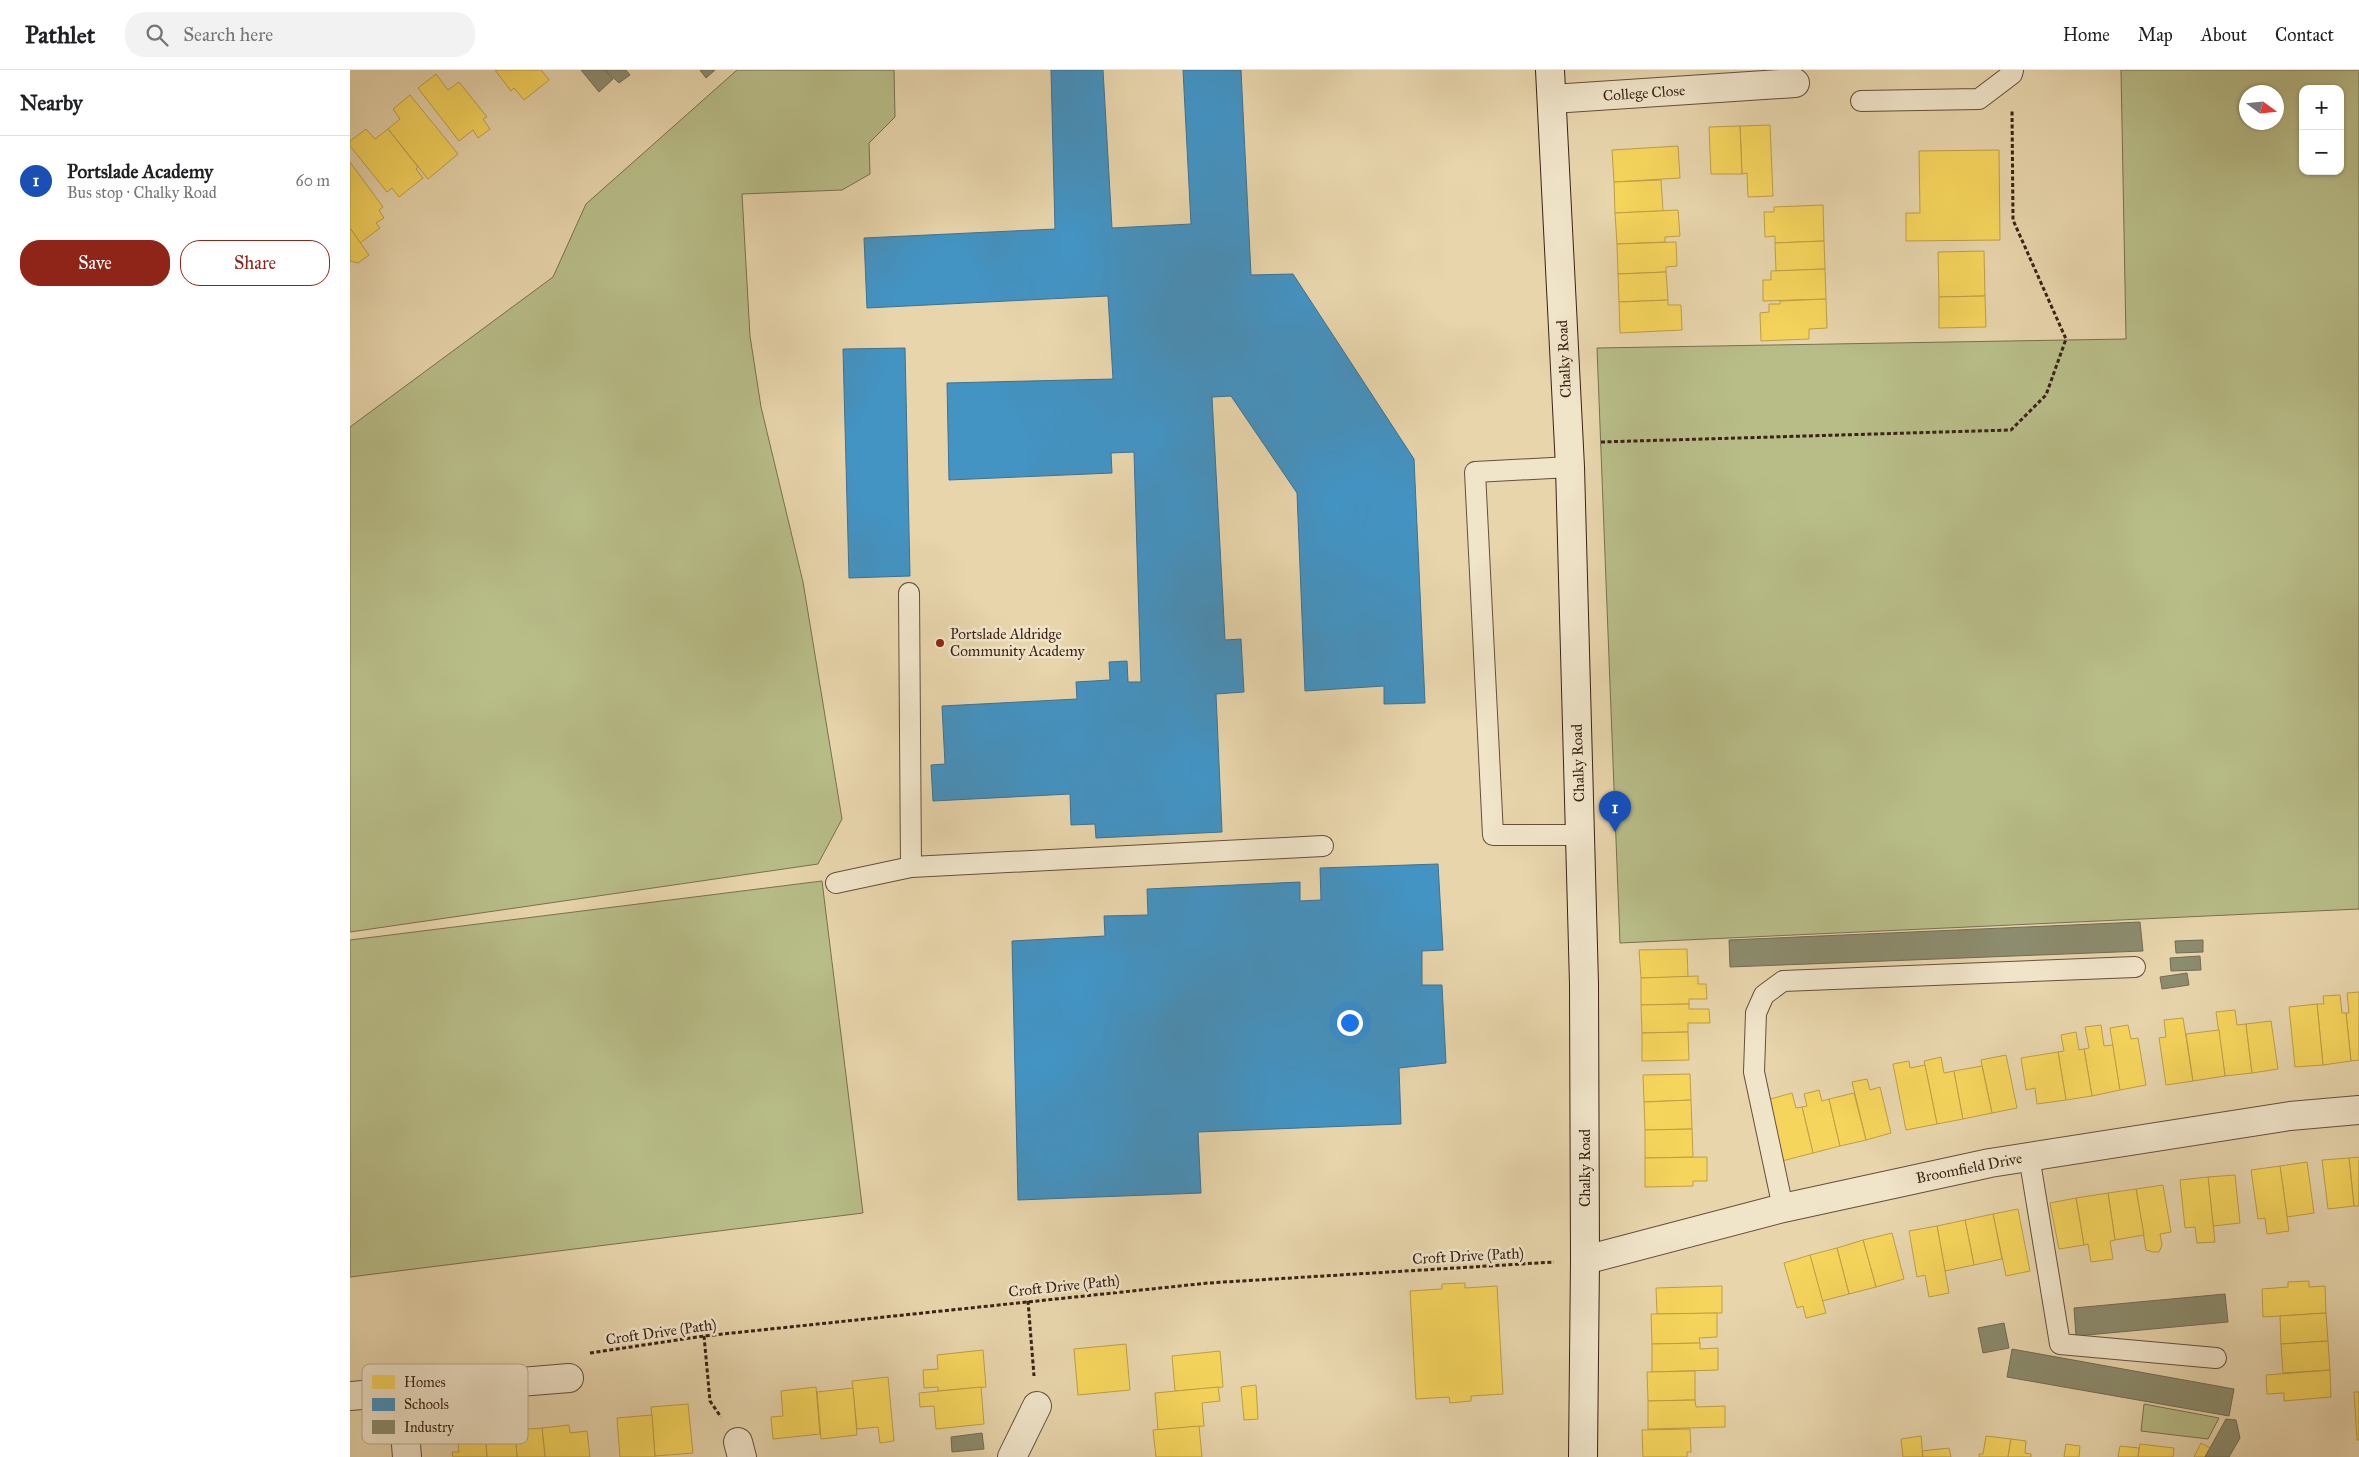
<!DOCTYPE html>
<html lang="en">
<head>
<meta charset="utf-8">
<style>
  :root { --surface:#fff; --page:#f2f2f2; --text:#202124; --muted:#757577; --line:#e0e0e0; --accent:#8f2418 }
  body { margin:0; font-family:"IM FELL Great Primer",serif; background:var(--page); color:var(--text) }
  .controls { position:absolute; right:15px; top:15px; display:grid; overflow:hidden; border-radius:10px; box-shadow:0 1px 4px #0004 }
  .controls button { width:45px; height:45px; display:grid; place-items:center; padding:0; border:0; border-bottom:1px solid var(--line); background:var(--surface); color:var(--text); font:25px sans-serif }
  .compass { position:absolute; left:1889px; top:15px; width:45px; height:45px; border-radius:50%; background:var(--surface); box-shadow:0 1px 4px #0004; rotate:105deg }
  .you { position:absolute; left:999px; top:952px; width:18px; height:18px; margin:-12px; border:4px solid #fff; border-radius:50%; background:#1a73e8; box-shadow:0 0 0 8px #1a73e833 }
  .badge { display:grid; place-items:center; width:32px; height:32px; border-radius:50%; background:var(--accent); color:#fff; font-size:16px; font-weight:700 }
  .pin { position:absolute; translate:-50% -41px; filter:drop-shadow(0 1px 2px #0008) }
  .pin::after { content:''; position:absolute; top:26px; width:18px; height:15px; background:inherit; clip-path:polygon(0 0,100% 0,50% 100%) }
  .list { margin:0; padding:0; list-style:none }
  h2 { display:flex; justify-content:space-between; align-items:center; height:65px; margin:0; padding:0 20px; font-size:21px }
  h2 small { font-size:16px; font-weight:400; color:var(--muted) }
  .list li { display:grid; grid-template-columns:32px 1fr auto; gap:15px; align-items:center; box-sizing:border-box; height:90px; padding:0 20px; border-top:1px solid var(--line) }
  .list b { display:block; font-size:19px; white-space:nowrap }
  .list p { margin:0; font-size:16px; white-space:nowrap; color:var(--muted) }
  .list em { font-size:16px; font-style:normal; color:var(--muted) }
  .actions { display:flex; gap:10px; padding:15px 20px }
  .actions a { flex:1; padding:11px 0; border:1px solid var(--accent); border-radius:20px; text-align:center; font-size:18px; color:var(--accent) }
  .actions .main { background:var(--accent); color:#fff }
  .icon { flex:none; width:28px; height:28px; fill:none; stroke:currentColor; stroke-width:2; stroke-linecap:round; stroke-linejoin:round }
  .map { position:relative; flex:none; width:2009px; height:1387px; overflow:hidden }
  header { display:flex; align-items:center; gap:30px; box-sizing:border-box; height:70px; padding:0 25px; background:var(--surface); border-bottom:1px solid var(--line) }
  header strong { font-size:24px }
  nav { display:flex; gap:28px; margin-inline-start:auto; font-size:18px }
  .search { width:350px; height:45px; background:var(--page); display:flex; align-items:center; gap:12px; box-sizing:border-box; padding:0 18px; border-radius:20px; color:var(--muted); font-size:19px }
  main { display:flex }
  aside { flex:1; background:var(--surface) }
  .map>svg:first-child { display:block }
</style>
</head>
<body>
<header>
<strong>Pathlet</strong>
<div class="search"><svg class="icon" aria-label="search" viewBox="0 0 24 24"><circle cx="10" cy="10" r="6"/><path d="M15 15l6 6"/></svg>Search here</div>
<nav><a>Home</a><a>Map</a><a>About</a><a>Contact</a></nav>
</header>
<main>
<aside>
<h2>Nearby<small></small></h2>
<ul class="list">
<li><span class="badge" style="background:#1a4fb4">1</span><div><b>Portslade Academy</b><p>Bus stop · Chalky Road</p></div><em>60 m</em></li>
</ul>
<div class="actions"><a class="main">Save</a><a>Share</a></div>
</aside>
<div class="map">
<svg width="2009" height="1387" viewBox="0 0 2009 1387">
  <rect width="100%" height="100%" fill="#e8d5ac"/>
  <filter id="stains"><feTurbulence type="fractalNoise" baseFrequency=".004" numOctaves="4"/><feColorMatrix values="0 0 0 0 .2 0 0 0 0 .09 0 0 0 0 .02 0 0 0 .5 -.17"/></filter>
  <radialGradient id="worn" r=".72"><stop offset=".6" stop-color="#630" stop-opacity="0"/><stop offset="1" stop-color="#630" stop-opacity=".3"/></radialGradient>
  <g fill="#b8bd88" stroke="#79704f" fill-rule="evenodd">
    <polygon points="387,0 544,0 545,47 519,73 520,104 492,120 392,124 400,266 411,337 453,512 492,749 468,794 0,862 0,357 203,207 236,134"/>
    <path d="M1771,0H2009V839L1270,873L1247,278L1776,269ZM1953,19H1990V101H1953ZM1896,22H1926V52H1896Z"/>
    <polygon points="472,811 513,1143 0,1207 0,870"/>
    <polygon points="1794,1334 1869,1348 1858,1369 1791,1361"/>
  </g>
  <g fill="#f6d55c" stroke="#be9f47">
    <polygon points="145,0 191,0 199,10 174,30 164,18 161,21"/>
    <polygon points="86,4 98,20 109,12 137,47 133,49 140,59 128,68 123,60 109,71 68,18"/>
    <polygon points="60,25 108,84 78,109 38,59 50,49 43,39"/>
    <polygon points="1420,55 1423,126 1398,127 1397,103 1392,104 1390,56"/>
    <polygon points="1390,56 1392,104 1361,104 1359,57"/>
    <polygon points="16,59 25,69 38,59 68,97 66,99 73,108 49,127 42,118 37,122 0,76 0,71"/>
    <polygon points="1328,76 1330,108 1264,112 1262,80"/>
    <polygon points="1649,80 1650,170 1556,171 1556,143 1570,143 1569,81"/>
    <polygon points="0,92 33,137 29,140 34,148 26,153 30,158 10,173 0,158"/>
    <polygon points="1311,110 1313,141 1265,143 1264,112"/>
    <polygon points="1473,135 1474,171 1425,173 1425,166 1415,167 1414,142 1424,142 1424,137"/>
    <polygon points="1328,140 1330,166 1315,167 1315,172 1267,174 1265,143"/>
    <polygon points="0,158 19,185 8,193 0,191"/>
    <polygon points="1474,171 1475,199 1426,201 1425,173"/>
    <polygon points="1326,172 1327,196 1316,197 1316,202 1268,204 1267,174"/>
    <polygon points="1634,181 1635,226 1589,227 1588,182"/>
    <polygon points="1475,199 1476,229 1413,231 1413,210 1421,210 1421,201"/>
    <polygon points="1316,202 1318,230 1269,232 1268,204"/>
    <polygon points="1635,226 1636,257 1589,258 1589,227"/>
    <polygon points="1476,229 1477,258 1459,259 1459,269 1411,271 1410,243 1419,242 1419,234 1430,234 1430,231"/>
    <polygon points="1318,230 1318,235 1331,235 1332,260 1270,263 1269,232"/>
    <polygon points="1337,879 1338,907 1291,908 1289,880"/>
    <polygon points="1348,906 1348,914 1356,914 1357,929 1339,929 1339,934 1291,935 1291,908"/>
    <polygon points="2009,922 2009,990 2001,991 1996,943 1999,943 1997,923"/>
    <polygon points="1990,925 1992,943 1996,943 2001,991 1973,995 1967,934 1974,934 1973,926"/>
    <polygon points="1339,934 1339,939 1359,939 1360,953 1338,953 1338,962 1292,963 1291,935"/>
    <polygon points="1967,934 1973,995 1945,997 1939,937"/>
    <polygon points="1885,940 1887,955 1896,954 1902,1003 1875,1006 1866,942"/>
    <polygon points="1833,948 1843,1011 1816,1015 1809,968 1816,967 1814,950"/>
    <polygon points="1921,951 1928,999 1902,1003 1896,954"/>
    <polygon points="1751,955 1754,976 1763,975 1770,1020 1742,1026 1734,979 1739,978 1735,957"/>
    <polygon points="1778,955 1781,969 1788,968 1796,1015 1770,1020 1760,958"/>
    <polygon points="1869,960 1875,1006 1843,1011 1836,964"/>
    <polygon points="1338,962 1339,990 1292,991 1292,963"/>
    <polygon points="1726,962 1729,980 1734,979 1742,1026 1716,1030 1708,982 1714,981 1711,965"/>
    <polygon points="1708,982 1716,1030 1687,1034 1685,1018 1676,1020 1671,988"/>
    <polygon points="1656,985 1667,1038 1642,1043 1631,990"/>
    <polygon points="1591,987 1594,1003 1604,1001 1613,1049 1587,1054 1574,991"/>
    <polygon points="1559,991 1560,998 1575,995 1587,1054 1556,1060 1543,994"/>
    <polygon points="1632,996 1642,1043 1613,1049 1604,1001"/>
    <polygon points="1340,1004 1341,1030 1294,1032 1293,1005"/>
    <polygon points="1517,1009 1520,1020 1530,1017 1541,1063 1516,1070 1502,1012"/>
    <polygon points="1469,1020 1472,1031 1479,1029 1490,1076 1463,1083 1452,1037 1457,1036 1454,1024"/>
    <polygon points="1442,1023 1446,1038 1452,1037 1463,1083 1432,1091 1417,1030"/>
    <polygon points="1504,1023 1516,1070 1490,1076 1479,1029"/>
    <polygon points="1341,1030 1342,1059 1295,1060 1294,1032"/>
    <polygon points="1342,1059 1343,1087 1295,1088 1295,1060"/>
    <polygon points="1357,1087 1357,1111 1343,1111 1343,1116 1295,1117 1295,1088"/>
    <polygon points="2009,1087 2009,1136 2004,1136 1999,1088"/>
    <polygon points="1999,1088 2004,1136 1978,1139 1972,1090"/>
    <polygon points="1957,1092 1964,1143 1937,1147 1930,1096"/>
    <polygon points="1930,1096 1939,1161 1917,1164 1915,1148 1908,1149 1901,1100"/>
    <polygon points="1885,1105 1890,1153 1863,1156 1858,1107"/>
    <polygon points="1858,1107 1865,1172 1847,1173 1845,1157 1835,1158 1830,1110"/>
    <polygon points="1813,1115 1821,1162 1810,1164 1812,1175 1809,1182 1803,1182 1796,1180 1786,1119"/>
    <polygon points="1786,1119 1794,1165 1765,1170 1758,1123"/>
    <polygon points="1758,1123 1765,1170 1760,1171 1763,1189 1741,1192 1738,1174 1734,1175 1726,1128"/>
    <polygon points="1726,1128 1734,1175 1709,1179 1700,1133"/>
    <polygon points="1668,1139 1680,1201 1656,1206 1643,1144"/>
    <polygon points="1643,1144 1652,1189 1624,1195 1615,1150"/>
    <polygon points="1615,1150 1624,1195 1595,1201 1587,1156"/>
    <polygon points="1587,1156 1599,1223 1579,1227 1575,1205 1567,1207 1559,1161"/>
    <polygon points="1542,1163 1554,1209 1526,1217 1513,1170"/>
    <polygon points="1513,1170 1526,1217 1499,1224 1487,1178"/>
    <polygon points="1487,1178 1499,1224 1472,1231 1460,1185"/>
    <polygon points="1460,1185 1476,1243 1456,1248 1453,1236 1447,1238 1434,1193"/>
    <polygon points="1959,1211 1959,1217 1975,1216 1976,1243 1913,1247 1912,1219 1938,1217 1938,1212"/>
    <polygon points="1115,1213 1115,1218 1147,1216 1153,1324 1121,1326 1121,1331 1100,1333 1099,1327 1066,1329 1060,1221 1092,1219 1092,1214"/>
    <polygon points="1372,1216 1372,1243 1307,1244 1306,1218"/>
    <polygon points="1367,1243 1367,1267 1349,1268 1350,1273 1302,1274 1301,1244"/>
    <polygon points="1976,1243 1978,1271 1931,1274 1930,1246"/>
    <polygon points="1978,1271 1980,1300 1933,1303 1931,1274"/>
    <polygon points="1350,1273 1350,1279 1368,1278 1368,1300 1302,1302 1302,1274"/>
    <polygon points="776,1274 780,1320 728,1325 724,1279"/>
    <polygon points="633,1280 636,1317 588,1321 588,1317 574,1318 573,1300 588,1299 587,1285"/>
    <polygon points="870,1281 873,1317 825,1321 822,1286"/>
    <polygon points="1980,1300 1981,1327 1934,1331 1934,1323 1917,1324 1916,1305"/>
    <polygon points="1345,1301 1345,1330 1298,1331 1297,1302"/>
    <polygon points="538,1307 544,1371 530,1373 528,1357 507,1359 502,1311"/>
    <polygon points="906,1315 908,1349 894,1350 891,1317"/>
    <polygon points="466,1317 470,1364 423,1369 421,1347 433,1346 431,1321"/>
    <polygon points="631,1317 634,1354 586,1359 584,1336 570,1337 569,1323"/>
    <polygon points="868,1317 870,1331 852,1333 854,1356 808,1360 805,1323"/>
    <polygon points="503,1318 507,1365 471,1369 467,1322"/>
    <polygon points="2004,1322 2009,1322 2009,1370 2007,1370"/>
    <polygon points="1345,1330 1346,1337 1375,1336 1375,1357 1298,1359 1298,1331"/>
    <polygon points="338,1334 343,1383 305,1386 301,1337"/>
    <polygon points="302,1345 305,1387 270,1387 267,1348"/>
    <polygon points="219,1355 220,1363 237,1361 240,1387 195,1387 192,1358"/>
    <polygon points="849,1356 852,1387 806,1387 803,1360"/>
    <polygon points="192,1358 195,1387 167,1387 165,1360"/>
    <polygon points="1340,1359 1341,1382 1337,1382 1337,1387 1293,1387 1292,1360"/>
    <polygon points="165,1360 167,1387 137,1387 135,1362"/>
    <polygon points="135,1362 137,1387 103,1387 102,1382 109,1382 107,1364"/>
    <polygon points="1571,1366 1573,1387 1553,1387 1551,1369"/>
    <polygon points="1636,1366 1661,1369 1658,1387 1629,1387 1629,1384 1633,1384"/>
    <polygon points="1661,1369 1676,1371 1675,1383 1681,1384 1681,1387 1658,1387"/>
    <polygon points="1851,1373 1860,1378 1855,1387 1844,1387"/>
    <polygon points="1716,1374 1730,1376 1729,1387 1714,1387"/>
    <polygon points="1790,1374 1824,1378 1823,1387 1788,1387"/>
    <polygon points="1770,1376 1789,1378 1788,1387 1768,1387"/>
    <polygon points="1599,1378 1601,1387 1573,1387 1572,1381"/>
  </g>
  <g fill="#4393c3" stroke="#40718f">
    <polygon points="701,0 753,0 762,158 841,154 833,0 891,0 901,205 943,204 1064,389 1075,633 1034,634 1034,616 955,621 947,423 881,326 862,327 875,570 891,569 894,622 866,624 872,762 746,768 745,754 721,755 720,724 583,731 581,695 595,694 592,636 727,629 726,612 760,610 759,592 777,591 778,612 791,612 784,382 761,383 762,403 599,410 597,313 763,309 758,226 517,238 514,168 705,159"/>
    <polygon points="555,278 560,506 499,508 493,279"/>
    <polygon points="1088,794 1093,880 1072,881 1072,915 1092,915 1096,993 1049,998 1051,1054 848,1062 851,1123 668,1130 662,871 755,866 754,846 798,845 797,819 950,812 950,831 971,830 970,798"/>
  </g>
  <g fill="#8c8c6e" stroke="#736c54">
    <polygon points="231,0 255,0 263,9 249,22"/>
    <polygon points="255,0 276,0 280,5 269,13"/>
    <polygon points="350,0 365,0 356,8"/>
    <polygon points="1790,852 1793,881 1380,897 1379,870"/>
    <polygon points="1853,870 1853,882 1826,883 1825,871"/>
    <polygon points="1850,886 1851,900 1821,901 1820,888"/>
    <polygon points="1837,903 1839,915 1812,919 1810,907"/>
    <polygon points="1875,1224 1878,1252 1726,1266 1724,1238"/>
    <polygon points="1654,1253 1659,1278 1633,1283 1628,1258"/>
    <polygon points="1662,1279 1884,1319 1879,1346 1657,1307"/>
    <polygon points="1876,1349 1886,1350 1890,1368 1879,1387 1855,1387"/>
    <polygon points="632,1363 634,1379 602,1382 601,1367"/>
  </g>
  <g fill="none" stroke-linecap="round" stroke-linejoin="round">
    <g stroke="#664f3c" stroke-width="22">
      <g id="lane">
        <polyline points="1511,31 1629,29 1662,4 1663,0"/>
        <polyline points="1220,397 1125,402 1143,765 1230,765"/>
        <polyline points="559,523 561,797"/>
        <polyline points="486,813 561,797 973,776"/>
        <polyline points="1679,1086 1710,1274 1866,1288"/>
        <polyline points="1433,1138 1404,1002 1406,943 1414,925 1433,911 1785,897"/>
      </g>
    </g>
    <g stroke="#664f3c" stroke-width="30">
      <g id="street">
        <polyline points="1202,29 1445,13"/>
        <polyline points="1235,1190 1433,1138 1640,1093 1940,1046 2009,1040"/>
        <polyline points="52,1323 57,1387"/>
        <polyline points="0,1326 219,1308"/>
        <polyline points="388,1372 392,1387"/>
        <polyline points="662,1387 687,1336"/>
      </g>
    </g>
    <g stroke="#3a2216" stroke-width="30">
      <polyline id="secondary" points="1200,0 1220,397 1234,914 1235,1190 1233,1387"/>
    </g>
    <g stroke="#3a2216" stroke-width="3" stroke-dasharray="4 2.5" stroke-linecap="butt">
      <polyline points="1251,372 1661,360 1696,325 1716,269 1663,150 1662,40"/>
      <polyline points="678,1231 684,1306"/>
      <polyline points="354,1266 360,1331 371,1347"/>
      <polyline points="240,1283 354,1266 858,1213 1204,1192"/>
    </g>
    <use href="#lane" stroke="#f0e4c9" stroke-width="20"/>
    <use href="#street" stroke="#f0e4c9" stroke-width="28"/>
    <use href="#secondary" stroke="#f0e4c9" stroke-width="28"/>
  </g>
  <circle fill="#8f2418" stroke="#f0e4c9" stroke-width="2" cx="590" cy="573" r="5"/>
  <g text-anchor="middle" stroke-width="5" stroke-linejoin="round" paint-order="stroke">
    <g font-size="15" fill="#3a2216" stroke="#f0e4c9">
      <text transform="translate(1294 23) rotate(-4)" y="5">College Close</text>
      <text transform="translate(1214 289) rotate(-93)" y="5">Chalky Road</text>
      <text transform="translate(1228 693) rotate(-92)" y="5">Chalky Road</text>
      <text transform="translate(1235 1098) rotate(-90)" y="5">Chalky Road</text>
      <text transform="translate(1619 1098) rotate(-11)" y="5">Broomfield Drive</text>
      <text transform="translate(1118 1186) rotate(-3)" y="5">Croft Drive (Path)</text>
      <text transform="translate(714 1216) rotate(-6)" y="5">Croft Drive (Path)</text>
      <text transform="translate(311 1262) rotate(-8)" y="5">Croft Drive (Path)</text>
    </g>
    <g font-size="15" fill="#3a2216" stroke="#f0e4c9" text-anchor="start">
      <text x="600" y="569">Portslade Aldridge<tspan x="600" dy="17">Community Academy</tspan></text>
    </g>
  </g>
  <rect x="12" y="1294" width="166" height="80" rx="8" fill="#f0e4c9" stroke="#b9aa93" stroke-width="1"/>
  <rect x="22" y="1305" width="23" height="14" fill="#f6d55c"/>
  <rect x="22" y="1328" width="23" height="13" fill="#4393c3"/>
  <rect x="22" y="1350" width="23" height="14" fill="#8c8c6e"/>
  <g font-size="14" fill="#3a2216">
    <text x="54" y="1317">Homes</text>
    <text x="54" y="1339">Schools</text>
    <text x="54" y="1362">Industry</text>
  </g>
  <rect width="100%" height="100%" filter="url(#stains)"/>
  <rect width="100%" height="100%" fill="url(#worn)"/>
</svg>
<div class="controls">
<button>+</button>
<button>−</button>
</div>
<svg class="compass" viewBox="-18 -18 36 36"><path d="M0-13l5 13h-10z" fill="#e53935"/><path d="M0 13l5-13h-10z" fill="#757577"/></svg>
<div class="you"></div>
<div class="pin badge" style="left:1265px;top:762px;background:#1a4fb4">1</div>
</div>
</main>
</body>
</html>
